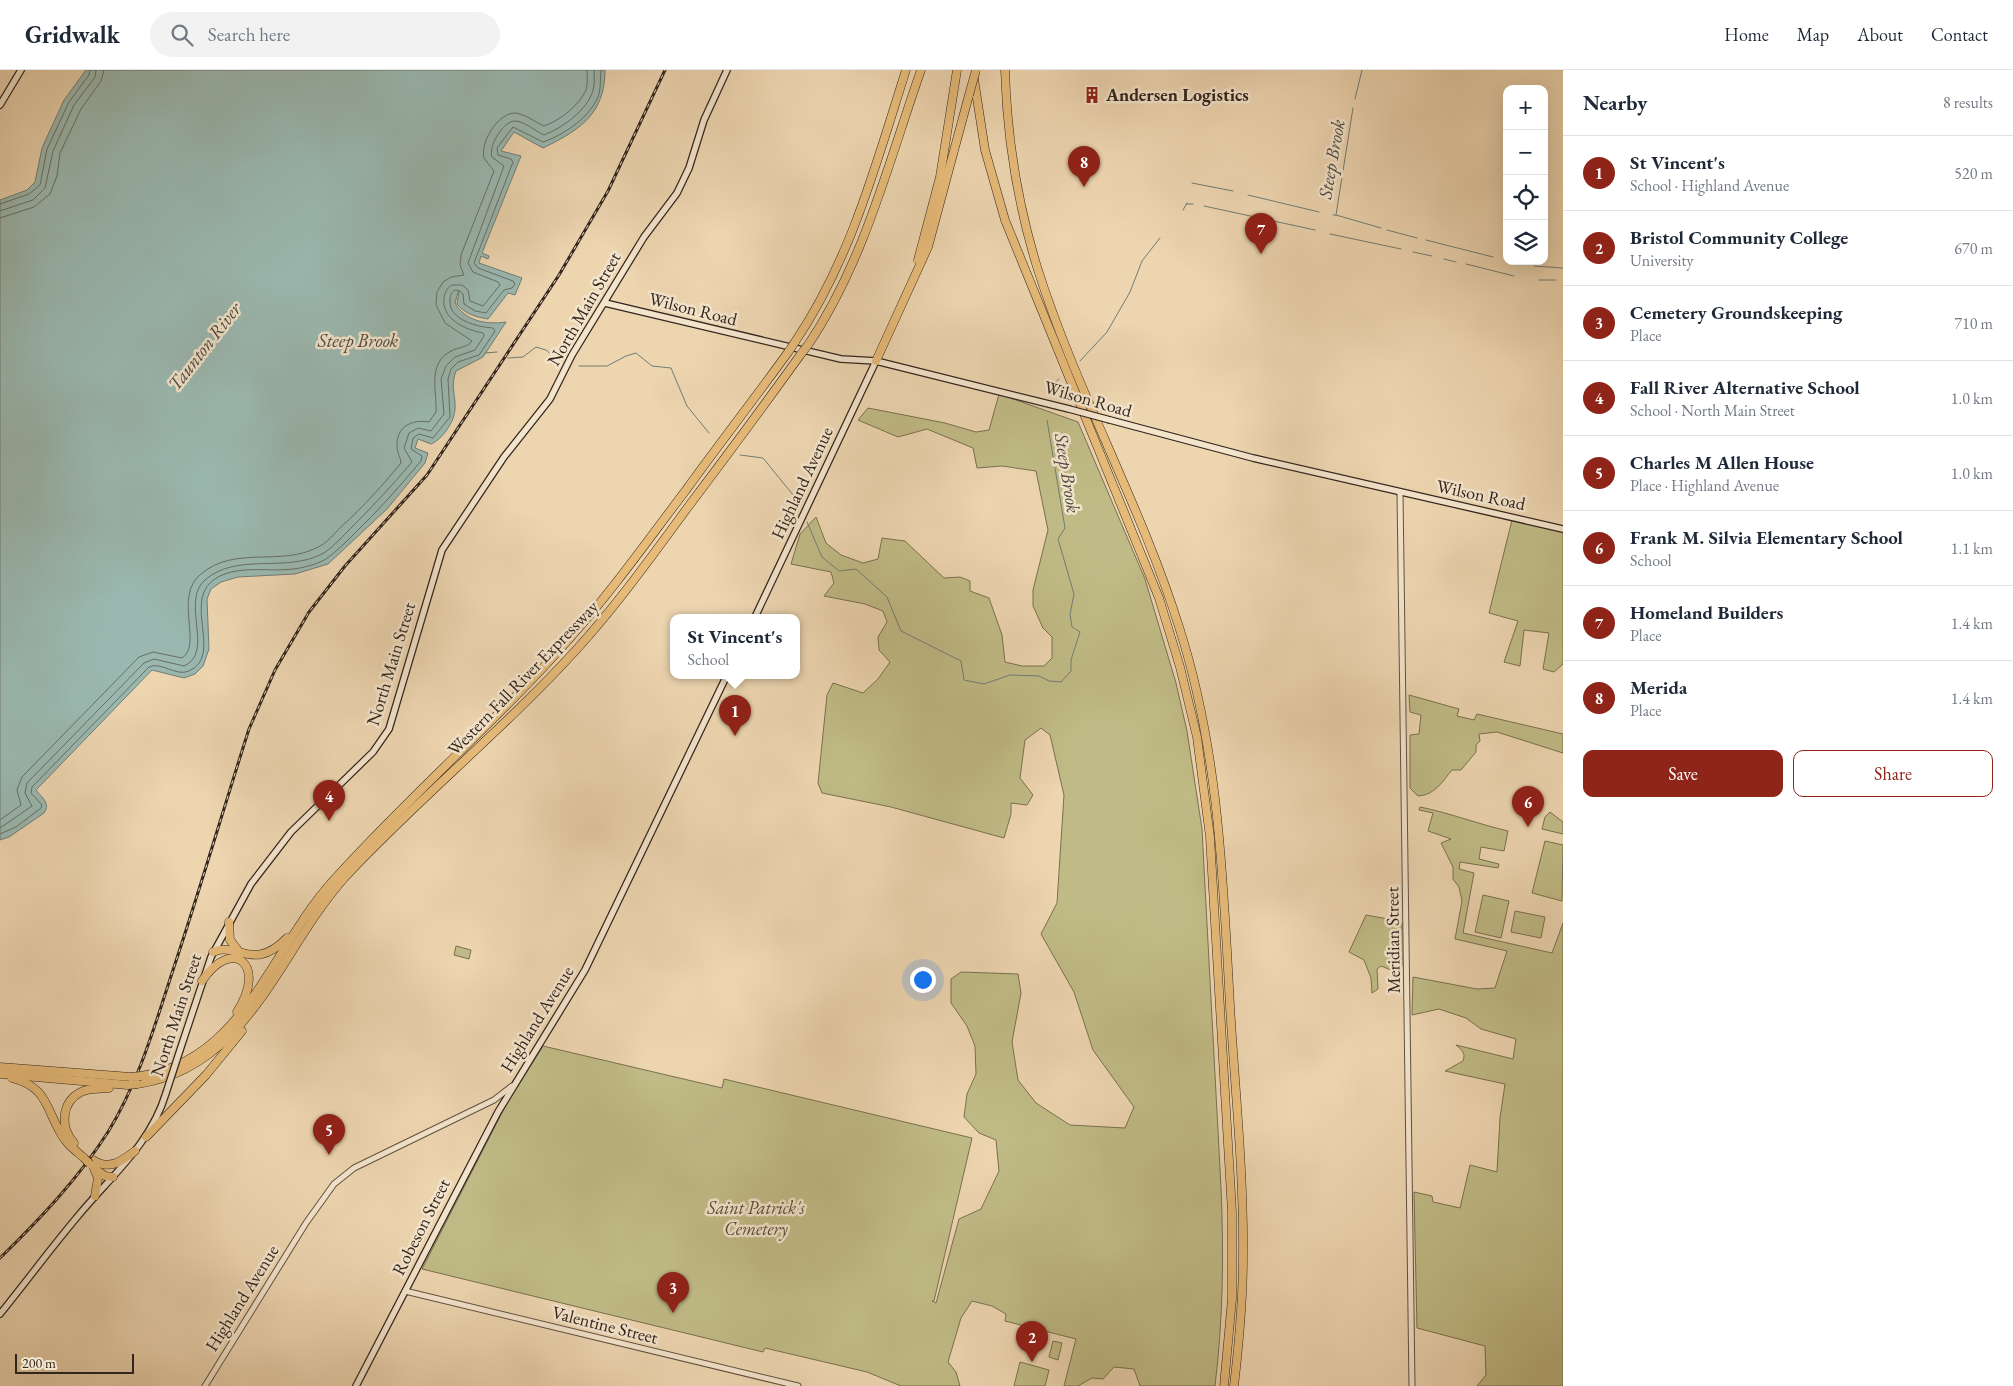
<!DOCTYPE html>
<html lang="en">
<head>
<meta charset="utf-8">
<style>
  :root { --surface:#fff; --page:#f2f2f3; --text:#1f2937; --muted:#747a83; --line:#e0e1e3; --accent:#8f2418 }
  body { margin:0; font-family:"EB Garamond",serif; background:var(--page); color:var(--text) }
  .controls { position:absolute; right:15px; top:15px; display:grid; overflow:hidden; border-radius:10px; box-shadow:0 5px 20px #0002 }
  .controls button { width:45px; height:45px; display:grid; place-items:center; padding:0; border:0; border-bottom:1px solid var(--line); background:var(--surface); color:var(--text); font:25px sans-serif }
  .scale { position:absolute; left:15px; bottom:12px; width:119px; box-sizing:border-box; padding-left:5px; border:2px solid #32251c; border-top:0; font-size:14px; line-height:18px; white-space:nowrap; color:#32251c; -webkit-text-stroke:4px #f3e4cc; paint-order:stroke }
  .you { position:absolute; left:922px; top:909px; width:18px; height:18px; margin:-12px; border:4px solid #fff; border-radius:50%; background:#1a73e8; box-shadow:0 0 0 8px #1a73e833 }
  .badge { display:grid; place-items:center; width:32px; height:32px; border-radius:50%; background:var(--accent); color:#fff; font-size:16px; font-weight:700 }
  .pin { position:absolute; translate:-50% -41px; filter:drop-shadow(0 1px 2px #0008) }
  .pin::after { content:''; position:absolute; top:26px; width:18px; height:15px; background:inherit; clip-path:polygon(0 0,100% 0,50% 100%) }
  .popup { position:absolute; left:670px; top:544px; width:130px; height:65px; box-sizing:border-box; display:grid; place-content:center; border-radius:10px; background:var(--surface); filter:drop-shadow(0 1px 4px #0005); font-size:16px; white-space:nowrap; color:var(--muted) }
  .popup b { font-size:19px; color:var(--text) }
  .popup::after { content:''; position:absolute; left:50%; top:100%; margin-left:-10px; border:10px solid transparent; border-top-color:var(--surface) }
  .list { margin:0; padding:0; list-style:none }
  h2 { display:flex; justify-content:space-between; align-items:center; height:65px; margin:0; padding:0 20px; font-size:21px }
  h2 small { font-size:16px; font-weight:400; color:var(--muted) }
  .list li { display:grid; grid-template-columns:32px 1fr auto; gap:15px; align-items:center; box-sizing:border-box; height:75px; padding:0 20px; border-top:1px solid var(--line) }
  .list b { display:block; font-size:19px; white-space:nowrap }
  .list p { margin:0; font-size:16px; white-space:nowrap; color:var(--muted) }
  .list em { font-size:16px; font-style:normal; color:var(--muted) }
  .actions { display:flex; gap:10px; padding:15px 20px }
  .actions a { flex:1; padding:11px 0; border:1px solid var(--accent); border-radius:10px; text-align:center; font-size:18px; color:var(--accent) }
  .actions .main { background:var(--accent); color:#fff }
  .icon { flex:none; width:28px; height:28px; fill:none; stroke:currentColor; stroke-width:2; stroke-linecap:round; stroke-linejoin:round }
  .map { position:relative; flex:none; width:1563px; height:1316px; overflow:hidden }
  header { display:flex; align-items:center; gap:30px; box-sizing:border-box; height:70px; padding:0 25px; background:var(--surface); border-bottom:1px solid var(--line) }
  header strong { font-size:24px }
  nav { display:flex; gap:28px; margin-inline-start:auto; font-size:18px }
  .search { width:350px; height:45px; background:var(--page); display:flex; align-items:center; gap:12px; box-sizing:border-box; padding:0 18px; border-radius:28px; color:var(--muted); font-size:19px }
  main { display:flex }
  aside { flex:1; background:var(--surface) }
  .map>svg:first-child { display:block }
</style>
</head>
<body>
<header>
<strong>Gridwalk</strong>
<div class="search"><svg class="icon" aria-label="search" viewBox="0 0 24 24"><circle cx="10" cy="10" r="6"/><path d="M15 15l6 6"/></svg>Search here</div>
<nav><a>Home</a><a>Map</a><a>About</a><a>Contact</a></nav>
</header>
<main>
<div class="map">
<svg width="1563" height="1316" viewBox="0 0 1563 1316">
  <rect width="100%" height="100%" fill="#edd5b0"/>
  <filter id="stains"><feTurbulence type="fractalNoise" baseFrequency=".004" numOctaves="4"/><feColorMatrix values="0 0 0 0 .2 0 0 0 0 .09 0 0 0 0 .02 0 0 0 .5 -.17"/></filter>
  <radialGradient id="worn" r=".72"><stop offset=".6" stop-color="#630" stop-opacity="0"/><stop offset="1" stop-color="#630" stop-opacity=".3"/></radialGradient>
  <g fill="#c0bb86" stroke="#797051">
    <path d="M999,324L1078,352L1145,509L1176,613L1187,661L1202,759L1221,1118C1224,1184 1223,1250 1215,1316H1140L1134,1299L1114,1297L1103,1309L1092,1308L1078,1316H1064L1076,1269L1005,1251L1006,1244L992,1236L972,1231L961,1248L948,1292L956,1302L960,1316H901L867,1302L765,1278L763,1282L422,1199L506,1035L543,976L722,1018L724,1009L972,1068L934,1231H932L936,1233L959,1149L981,1139L999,1101L996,1070L979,1063L964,1047L967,1024L976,1004L975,976L967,956L951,933V909L961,902L1018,904L1021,923L1012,972L1018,1010L1036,1033L1070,1055L1125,1058L1134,1037L1093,980L1074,922L1041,864L1057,833L1064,725L1050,665L1041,658L1025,670L1020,708L1033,725L1027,735L1011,733V744L1004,768L891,737L822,723L818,713L827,625L833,613L863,623L878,609L890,592L879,580L878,567L887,552L883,541L865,534L824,526L834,513L831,502L791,494L800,464L816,447L826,473L841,485L863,493L878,489L882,468L905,471L944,508L960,507L970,511V521L989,528L1002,565L1005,592L1022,596H1044L1052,588V567L1043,558L1033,536V520L1048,460L1036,401L1002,396L977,398L973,378L927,359L898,367L858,350L868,338L945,353L976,362L989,360Z"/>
    <polygon points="1512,450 1563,462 1563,594 1554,602 1543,599 1549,563 1524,560 1520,596 1504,592 1518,551 1489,543"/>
    <path d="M1409,625L1459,639L1457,646L1474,650L1477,644L1563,664V683L1497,662L1479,664L1480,671L1476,675V682L1461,700H1452C1442,712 1435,725 1418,726L1410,718V665L1419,664L1421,645L1410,642Z"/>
    <path d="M1420,737C1450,743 1478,754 1508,761L1504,781L1481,777L1479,789L1499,794L1498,798L1460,792L1459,799L1474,803L1463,863L1552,883L1563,853V1316H1477L1486,1305L1485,1276L1417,1258L1414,1122L1432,1126L1433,1132L1460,1138L1470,1095L1497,1102L1500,1048L1505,1014L1445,1001L1463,991C1466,983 1462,980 1456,975L1513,989L1516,969L1481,959L1466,948L1439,939L1412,945L1413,907L1477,919L1495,918L1507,881L1455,869L1462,831L1459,817L1453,809V797L1441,773L1451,769L1428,761L1433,743L1419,740Z"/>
    <polygon points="1550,742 1563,752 1563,764 1542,759 1545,747"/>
    <polygon points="1545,771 1563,775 1562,831 1532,823"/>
    <polygon points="1483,825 1509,831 1501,868 1475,862"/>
    <polygon points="1515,841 1545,847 1541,868 1511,862"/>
    <polygon points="1366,845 1399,851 1402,854 1402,896 1392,896 1391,900 1381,896 1377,899 1378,919 1372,923 1371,908 1364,890 1349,882"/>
    <polygon points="456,876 471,880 469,889 454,885"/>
    <polygon points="1053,1271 1062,1273 1058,1290 1049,1287"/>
    <polygon points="1020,1292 1049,1300 1045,1316 1014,1316"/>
  </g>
  <path fill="#9ab8b0" stroke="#707d75" d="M86,0H605C605,44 580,60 543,78L514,62L501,81L521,86L482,183L489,186L488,189L481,186L479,193L522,208L515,225L508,223L488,249C476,247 465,244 457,234L459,221L458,222L455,233C465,251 486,255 506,252L483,287L456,301C447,324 465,335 446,361C441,367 438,371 431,374L418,369L415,378L428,383L425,393L387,439L328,494L295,504L238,507L221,512L211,519L207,529L209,579L203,596L195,604L184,608L152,600L36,720C42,728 51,733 44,743L9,767L0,770V130L27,120L35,112L42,78L64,30Z"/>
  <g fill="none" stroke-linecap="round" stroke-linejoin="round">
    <g stroke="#666e66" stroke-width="1">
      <polyline points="0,134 29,124 40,115 47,79 69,32 89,5 90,0"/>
      <polyline points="0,141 33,130 45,118 53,81 74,35 95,7 96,0"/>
      <polyline points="0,148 34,137 50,124 57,106 60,83 81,39 101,11 104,0"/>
      <path d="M0,750L21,735L17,720L22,707L139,587L153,582L182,588C203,575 173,526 201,504C235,475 281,497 318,477C327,473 334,464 341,457C363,437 382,416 401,393C401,388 397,383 397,377C396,357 411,349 429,352L436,342C437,320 427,294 451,281C458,277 467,278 472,271L445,253L436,235L437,222L443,212L451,207L464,205L460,195L461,185L494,101L484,88C480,72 498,43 515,43C525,44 535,52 544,56C559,51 579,36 586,20C588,14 587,6 587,0"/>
      <path d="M0,758L32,736L25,723L27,713L144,593L154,589L184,596C215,583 180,531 205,510C237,482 285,503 322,484C331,479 340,469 347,462C370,439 391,417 412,392L404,378L409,363L418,358L431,361L444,344L441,309L446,296L455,287L475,280L484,266L483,263C466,260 441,249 444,228C445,222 447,218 452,215H462L468,220L470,231L483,236L500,215L498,212L473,202L468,193L504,96L492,87C488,77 503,51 515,51C524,51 535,61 544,65C562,58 588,40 593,20C595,14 594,7 594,0"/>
      <path d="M0,764L16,757L41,738L42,735L31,723L32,717L149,597C161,591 176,607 189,601C225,585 179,528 218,507C241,495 269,502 293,499C303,498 318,494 326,489C336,482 346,472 354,464C378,441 400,416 421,391L422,386L411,379L413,368L419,364L433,368L450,347L448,309L451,299L458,292L479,285L495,261L493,258C478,257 448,250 450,230C450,225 451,223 455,220L460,221L463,224L464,234L475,241L486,243L504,220L512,218L515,214L513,211L478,198L474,193L513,92L511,89L498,85L497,78L513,57L543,72C564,65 592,46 599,24C601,16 600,8 601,0"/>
    </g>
    <g stroke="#707d75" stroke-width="1">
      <polyline points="1355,29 1362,0"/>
      <polyline points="1192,113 1233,121"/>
      <polyline points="1248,125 1319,142"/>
      <polyline points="1186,134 1193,134"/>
      <polyline points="1204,136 1315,160"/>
      <polyline points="1183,140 1187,133"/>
      <polyline points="1333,145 1336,145 1353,38"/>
      <polyline points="1336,145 1381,158"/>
      <polyline points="1387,160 1417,168"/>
      <polyline points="1330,164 1401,179"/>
      <polyline points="1426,170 1493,187"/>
      <polyline points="1413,182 1432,186"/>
      <polyline points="1444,189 1456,192"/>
      <polyline points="1514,191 1522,193"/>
      <polyline points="1466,194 1514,206"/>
      <polyline points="1534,196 1563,198"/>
      <polyline points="1539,210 1556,210"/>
      <polyline points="485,283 497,282"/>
      <polyline points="508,288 523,287 536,277 546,280 560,292"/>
      <polyline points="1080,291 1107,262 1130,222 1142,191 1160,168"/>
      <polyline points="579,296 607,296 626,286 636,283 652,296 671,298 687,336 709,363"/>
      <polyline points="1048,318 1059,309"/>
      <polyline points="740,385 763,388 798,431"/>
      <polyline points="807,452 822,487 839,501 856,499 887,527 901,561 961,591 964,610 984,614 1010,605 1039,606 1049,611 1061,612 1071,601 1071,590 1080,562 1072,557 1070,544 1074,524 1058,469 1065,458 1047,350"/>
    </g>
    <g stroke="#615141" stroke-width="7">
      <g id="tertiary">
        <polyline points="1400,423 1412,1316"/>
        <polyline points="405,1221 798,1316"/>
        <polyline points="205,1316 306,1153 334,1114 354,1098 494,1030 512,1016"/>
      </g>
    </g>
    <g stroke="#32251c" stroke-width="8">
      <g id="secondary">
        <polyline points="0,35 21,0"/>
        <polyline points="605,233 841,289 876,291 1069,339"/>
        <polyline points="1110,350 1253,388 1563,459"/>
        <polyline points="755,547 876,291"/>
        <polyline points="180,980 211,887 251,814 291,762 373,682 389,659 442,480 504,387 550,329 572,285 644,167 677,123 689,98 704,50 727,0"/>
        <path d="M0,1244C26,1212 51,1178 78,1146C110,1107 151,1074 166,1023"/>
        <polyline points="356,1316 498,1042 585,900 727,605"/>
      </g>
    </g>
    <g stroke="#32251c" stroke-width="9">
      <g id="motorway">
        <path d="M1005,0C1007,68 1018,136 1038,200C1077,323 1142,437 1180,560C1219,683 1223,809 1230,936C1235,1020 1244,1104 1243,1187C1243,1230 1239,1273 1234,1316"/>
        <polyline points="974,9 985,80 1005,150 1159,528 1180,597 1197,667 1210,767 1232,1142 1232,1229 1224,1316"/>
        <polyline points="918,190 940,107 957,0"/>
        <path d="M795,272C851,189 876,94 906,0"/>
        <path d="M808,275C864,192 888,94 921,0"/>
        <polyline points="876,291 928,177 969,25"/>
        <polyline points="229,852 230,870 240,883"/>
        <path d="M213,882C237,871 253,903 287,868"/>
        <path d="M202,911C232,866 268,894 237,942"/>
        <polyline points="0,997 131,1007"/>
        <polyline points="0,1004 128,1015"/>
        <path d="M141,1006C243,990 271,880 332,812C408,727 495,653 570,568C612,521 648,470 686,420C720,373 755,328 789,281"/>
        <path d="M12,1008C46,1017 45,1035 60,1062C65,1073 75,1080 84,1088"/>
        <path d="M137,1014C250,998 279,879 347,805C420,727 504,659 576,580C618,534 654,483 691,433C728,384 765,334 801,284"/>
        <polyline points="146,1067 206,1005 242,961"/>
        <path d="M74,1073C60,1058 61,1032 81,1022C89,1018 100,1019 109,1018"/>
        <path d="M93,1090C109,1101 122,1091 135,1081"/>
        <polyline points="93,1096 98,1108 95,1126"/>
        <polyline points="95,1099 105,1106 113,1107"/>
      </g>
    </g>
    <use href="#tertiary" stroke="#f3e4cc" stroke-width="5"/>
    <use href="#secondary" stroke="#f3e4cc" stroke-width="5.5"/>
    <use href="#motorway" stroke="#e6ba78" stroke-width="8"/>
    <g stroke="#32251c" stroke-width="3">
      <path id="rail" d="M0,1188C40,1149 78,1109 108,1062C140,1010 156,951 175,894C201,816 224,737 249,659L275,600L309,542L345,496L427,405L559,205L608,121L665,0"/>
    </g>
    <use href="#rail" stroke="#f3e4cc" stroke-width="1" stroke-dasharray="4" stroke-linecap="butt"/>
    <g stroke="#32251c" stroke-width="8" stroke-linecap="butt">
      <g id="secondary-bridge">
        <polyline points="1069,339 1110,350"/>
        <polyline points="166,1023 180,980"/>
      </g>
    </g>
    <g stroke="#32251c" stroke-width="9" stroke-linecap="butt">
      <g id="motorway-bridge">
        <polyline points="969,25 976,0"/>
        <polyline points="789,281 795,272"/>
        <polyline points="801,284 808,275"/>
        <polyline points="131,1007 141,1006"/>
        <polyline points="128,1015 137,1014"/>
        <polyline points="84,1088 90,1094"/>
      </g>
    </g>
    <use href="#secondary-bridge" stroke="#f3e4cc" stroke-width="5.5"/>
    <use href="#motorway-bridge" stroke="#e6ba78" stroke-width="8"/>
  </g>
  <defs>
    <g id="building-bare" transform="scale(1.35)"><path d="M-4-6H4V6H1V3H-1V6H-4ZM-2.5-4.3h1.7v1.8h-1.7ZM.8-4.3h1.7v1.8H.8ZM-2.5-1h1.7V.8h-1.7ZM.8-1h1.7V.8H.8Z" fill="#8f2418" stroke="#f3e4cc" stroke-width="2.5" paint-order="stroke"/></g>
  </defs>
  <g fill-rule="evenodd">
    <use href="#building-bare" x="1092" y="25"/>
  </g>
  <g text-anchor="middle" stroke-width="5" stroke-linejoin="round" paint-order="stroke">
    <g font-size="18" font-weight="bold" fill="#32251c" stroke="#f3e4cc" text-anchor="start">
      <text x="1106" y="31">Andersen Logistics</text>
    </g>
    <g font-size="18" fill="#32251c" stroke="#f3e4cc">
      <text transform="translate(584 239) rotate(-60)" y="6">North Main Street</text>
      <text transform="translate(693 239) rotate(14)" y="6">Wilson Road</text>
      <text transform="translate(1088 329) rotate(16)" y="6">Wilson Road</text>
      <text transform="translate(802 413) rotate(-65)" y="6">Highland Avenue</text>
      <text transform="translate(1481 425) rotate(12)" y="6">Wilson Road</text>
      <text transform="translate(391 594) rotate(-73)" y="6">North Main Street</text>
      <text transform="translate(523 608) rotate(-46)" y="6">Western Fall River Expressway</text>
      <text transform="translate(1393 870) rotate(-91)" y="6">Meridian Street</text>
      <text transform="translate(176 945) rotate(-72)" y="6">North Main Street</text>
      <text transform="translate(537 949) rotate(-58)" y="6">Highland Avenue</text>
      <text transform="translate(421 1157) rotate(-63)" y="6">Robeson Street</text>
      <text transform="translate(242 1228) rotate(-58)" y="6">Highland Avenue</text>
      <text transform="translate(605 1255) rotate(14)" y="6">Valentine Street</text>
    </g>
    <g font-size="18" font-style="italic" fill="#564a36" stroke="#f3e4cc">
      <text x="756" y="1144">Saint Patrick's<tspan x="756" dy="21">Cemetery</tspan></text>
    </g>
    <g font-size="19" font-style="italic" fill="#4c4a41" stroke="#f3e4cc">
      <text transform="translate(1331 89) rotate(-80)" y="7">Steep Brook</text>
      <text x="358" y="277">Steep Brook</text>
      <text transform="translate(204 276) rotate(-52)" y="7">Taunton River</text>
      <text transform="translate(1068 403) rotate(81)" y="7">Steep Brook</text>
    </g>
  </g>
  <rect width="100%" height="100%" filter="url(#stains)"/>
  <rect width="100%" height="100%" fill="url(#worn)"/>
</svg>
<div class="controls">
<button>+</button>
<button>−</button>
<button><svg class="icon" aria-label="locate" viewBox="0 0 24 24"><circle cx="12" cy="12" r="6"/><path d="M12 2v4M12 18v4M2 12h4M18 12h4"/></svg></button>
<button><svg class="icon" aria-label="layers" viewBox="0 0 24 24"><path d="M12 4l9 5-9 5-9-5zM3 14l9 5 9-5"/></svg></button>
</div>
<div class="scale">200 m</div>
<div class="you"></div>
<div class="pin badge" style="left:735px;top:666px">1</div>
<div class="popup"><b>St Vincent's</b>School</div>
<div class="pin badge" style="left:1032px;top:1292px">2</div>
<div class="pin badge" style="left:673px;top:1243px">3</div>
<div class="pin badge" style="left:329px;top:751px">4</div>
<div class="pin badge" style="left:329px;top:1085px">5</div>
<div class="pin badge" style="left:1528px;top:757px">6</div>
<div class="pin badge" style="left:1261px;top:184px">7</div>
<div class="pin badge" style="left:1084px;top:117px">8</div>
</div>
<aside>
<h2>Nearby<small>8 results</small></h2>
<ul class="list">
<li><span class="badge">1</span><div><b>St Vincent's</b><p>School · Highland Avenue</p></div><em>520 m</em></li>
<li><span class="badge">2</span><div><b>Bristol Community College</b><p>University</p></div><em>670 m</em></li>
<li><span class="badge">3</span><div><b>Cemetery Groundskeeping</b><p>Place</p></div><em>710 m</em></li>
<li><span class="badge">4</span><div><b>Fall River Alternative School</b><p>School · North Main Street</p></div><em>1.0 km</em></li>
<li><span class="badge">5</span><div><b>Charles M Allen House</b><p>Place · Highland Avenue</p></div><em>1.0 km</em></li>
<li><span class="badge">6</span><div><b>Frank M. Silvia Elementary School</b><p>School</p></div><em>1.1 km</em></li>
<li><span class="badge">7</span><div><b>Homeland Builders</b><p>Place</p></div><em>1.4 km</em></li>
<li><span class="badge">8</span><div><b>Merida</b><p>Place</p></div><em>1.4 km</em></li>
</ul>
<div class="actions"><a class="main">Save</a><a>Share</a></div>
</aside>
</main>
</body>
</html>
